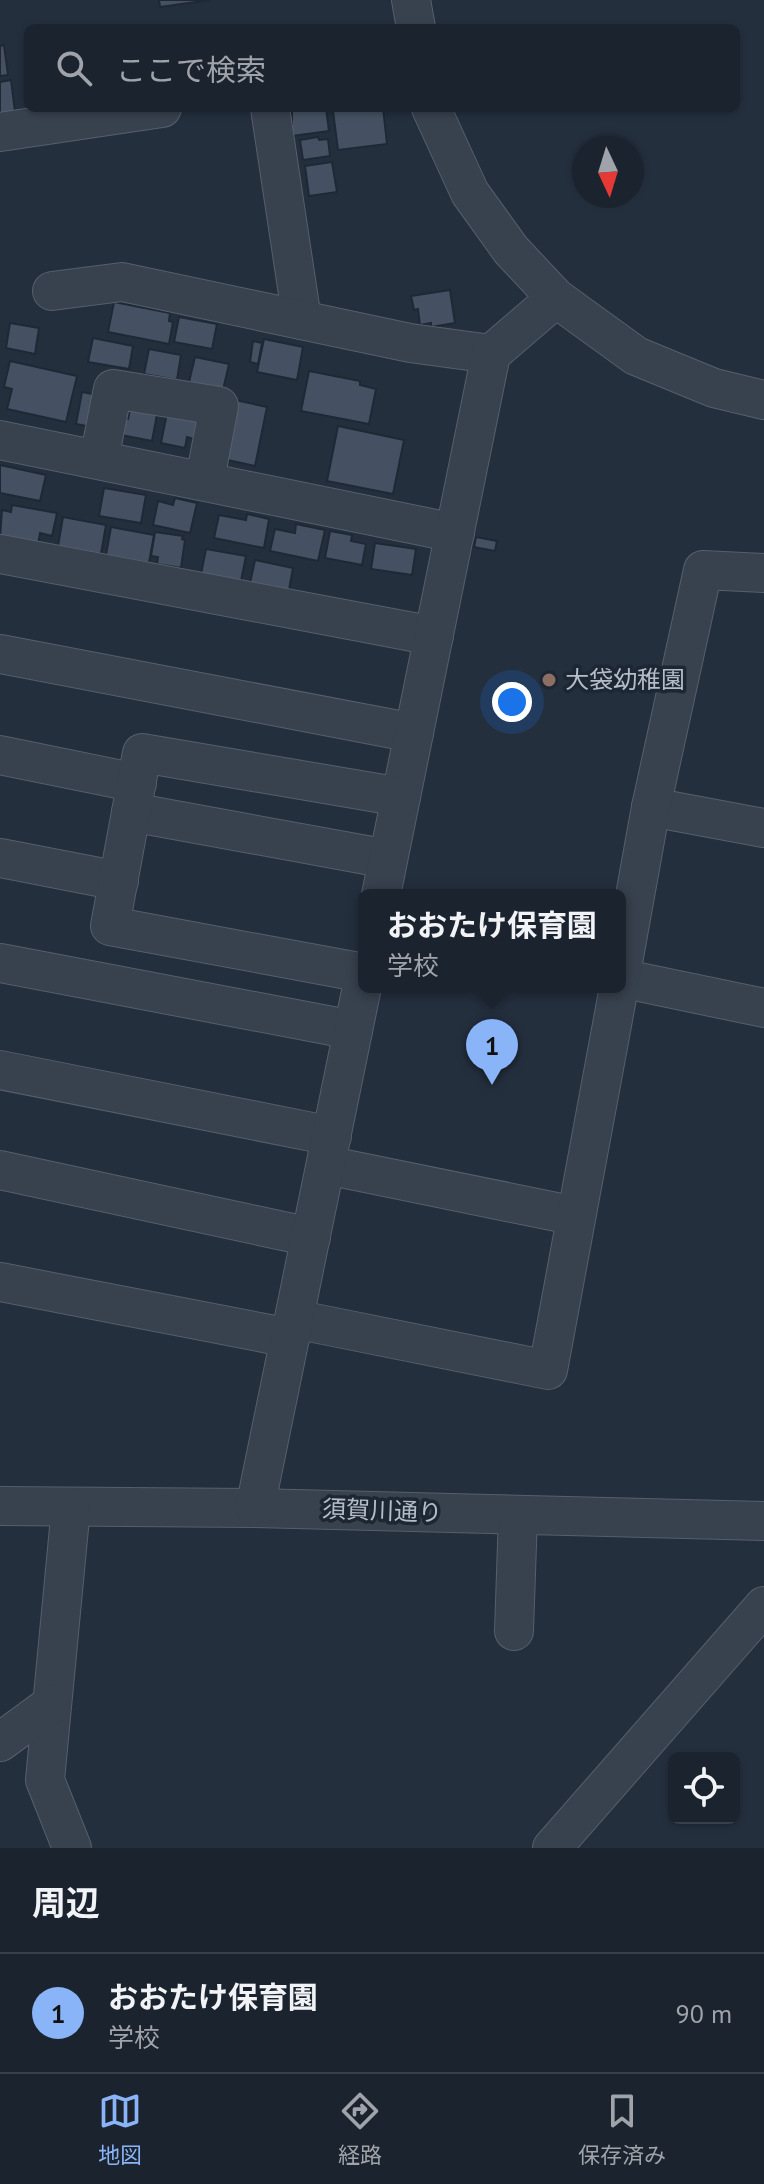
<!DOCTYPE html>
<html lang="ja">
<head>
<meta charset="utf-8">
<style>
  :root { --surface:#1b232e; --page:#242b36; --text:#f1f3f6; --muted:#a0a4aa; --line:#39404a; --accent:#8ab4f8 }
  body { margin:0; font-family:"PT Sans","Noto Sans JP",sans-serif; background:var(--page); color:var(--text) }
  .controls { position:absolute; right:24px; bottom:24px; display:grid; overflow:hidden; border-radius:12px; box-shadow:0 2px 6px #0004 }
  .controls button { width:72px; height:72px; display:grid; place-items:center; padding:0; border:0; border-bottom:2px solid var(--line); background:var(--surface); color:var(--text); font:40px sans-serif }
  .compass { position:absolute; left:572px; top:136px; width:72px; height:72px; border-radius:50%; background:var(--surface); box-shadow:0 2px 6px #0004; rotate:176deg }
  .you { position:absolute; left:512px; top:702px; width:28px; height:28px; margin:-20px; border:6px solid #fff; border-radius:50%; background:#1a73e8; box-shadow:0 0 0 12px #1a73e833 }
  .badge { display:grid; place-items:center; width:52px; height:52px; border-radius:50%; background:var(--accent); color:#111; font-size:26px; font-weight:700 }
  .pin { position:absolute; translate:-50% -66px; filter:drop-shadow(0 2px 4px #0008) }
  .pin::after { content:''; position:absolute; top:42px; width:28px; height:24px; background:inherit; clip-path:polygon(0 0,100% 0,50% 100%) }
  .popup { position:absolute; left:358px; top:889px; width:268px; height:104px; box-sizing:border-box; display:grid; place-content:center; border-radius:12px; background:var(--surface); filter:drop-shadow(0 2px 6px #0005); font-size:26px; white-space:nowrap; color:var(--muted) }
  .popup b { font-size:30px; color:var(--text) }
  .popup::after { content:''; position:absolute; left:50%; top:100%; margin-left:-16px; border:16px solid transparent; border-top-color:var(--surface) }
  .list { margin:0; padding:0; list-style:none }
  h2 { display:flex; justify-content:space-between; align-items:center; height:104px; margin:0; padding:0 32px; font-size:34px }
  h2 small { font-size:26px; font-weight:400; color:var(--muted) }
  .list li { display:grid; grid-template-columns:52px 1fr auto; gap:24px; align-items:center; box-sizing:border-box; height:120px; padding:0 32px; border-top:2px solid var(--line) }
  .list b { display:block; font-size:30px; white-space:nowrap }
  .list p { margin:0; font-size:26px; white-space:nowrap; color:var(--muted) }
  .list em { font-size:26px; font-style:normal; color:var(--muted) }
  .icon { flex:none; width:44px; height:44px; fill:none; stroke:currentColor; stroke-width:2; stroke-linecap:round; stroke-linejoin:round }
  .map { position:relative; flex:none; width:764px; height:1848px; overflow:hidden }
  .search { position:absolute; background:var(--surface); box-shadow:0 2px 6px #0004; left:24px; right:24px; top:24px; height:88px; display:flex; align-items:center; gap:20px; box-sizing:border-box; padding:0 28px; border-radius:12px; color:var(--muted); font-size:30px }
  .sheet { height:224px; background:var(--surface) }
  nav { display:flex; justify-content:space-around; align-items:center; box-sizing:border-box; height:112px; border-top:2px solid var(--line); background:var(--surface); font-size:22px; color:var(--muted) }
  nav a { display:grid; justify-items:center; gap:4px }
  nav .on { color:var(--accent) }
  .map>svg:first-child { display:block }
</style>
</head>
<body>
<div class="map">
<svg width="764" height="1848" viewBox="0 0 764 1848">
  <rect width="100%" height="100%" fill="#242f3e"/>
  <g fill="#455162" stroke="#1f2835" stroke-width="2">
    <polygon points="159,0 210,0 160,7"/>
    <polygon points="4,45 8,75 0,76 0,46"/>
    <polygon points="11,80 15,112 0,114 0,82"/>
    <polygon points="326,108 329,131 292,136 292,111"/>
    <polygon points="357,108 383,108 387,144 338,150 333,111"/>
    <polygon points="318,137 319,140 328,139 330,156 303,160 300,140"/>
    <polygon points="332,162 337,192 309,196 305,166"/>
    <polygon points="450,290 455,323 431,327 431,323 420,325 418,309 414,310 411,296"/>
    <polygon points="114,302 170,313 169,321 173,322 169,344 108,332"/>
    <polygon points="179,317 217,324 212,349 174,342"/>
    <polygon points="10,323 39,328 35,354 6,348"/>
    <polygon points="93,338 133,346 129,369 88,362"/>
    <polygon points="264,339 303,347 297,380 257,372"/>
    <polygon points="253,341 262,343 258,364 250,362"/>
    <polygon points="149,349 181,355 177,380 144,374"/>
    <polygon points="195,357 229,364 223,390 189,382"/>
    <polygon points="10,361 77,376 66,422 7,409 12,389 4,387"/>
    <polygon points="309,371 360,381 360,385 376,389 369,424 301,411"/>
    <polygon points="82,392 98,395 92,427 76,424"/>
    <polygon points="235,400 267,407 255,466 223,459"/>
    <polygon points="131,404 158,409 152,441 121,435 124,418 128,419"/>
    <polygon points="167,413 198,420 194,439 187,437 185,448 161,443"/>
    <polygon points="338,426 404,440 393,494 327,481"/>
    <polygon points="0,465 46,475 40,501 0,493"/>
    <polygon points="104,488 146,495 141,523 99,516"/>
    <polygon points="175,498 197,503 190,533 153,525 158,501 173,505"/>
    <polygon points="12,505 57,513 52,536 40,533 38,545 0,538 2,510 11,512"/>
    <polygon points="247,514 269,519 264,548 214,538 219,515 246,520"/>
    <polygon points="63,517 106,525 101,554 58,546"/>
    <polygon points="296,524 325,530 318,561 270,551 275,529 295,533"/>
    <polygon points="111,527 154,535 149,563 106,555"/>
    <polygon points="330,531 352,535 351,541 366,544 362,565 325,558"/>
    <polygon points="155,532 183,536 182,539 185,540 181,568 157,564 158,557 151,556"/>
    <polygon points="476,537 497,541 495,551 474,547"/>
    <polygon points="375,543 416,549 412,575 371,569"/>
    <polygon points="206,549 246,556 241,581 201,574"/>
    <polygon points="255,560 293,568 289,590 250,583"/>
  </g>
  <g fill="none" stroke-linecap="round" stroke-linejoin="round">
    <g stroke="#565f6c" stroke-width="40">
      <g id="minor">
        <polyline points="411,0 416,28"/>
        <polyline points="270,108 302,320"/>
        <polyline points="431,108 470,193 511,250 556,298 636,356 714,388 764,400"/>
        <polyline points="0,132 162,108"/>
        <polyline points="52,291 122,282 410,343 491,354"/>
        <polyline points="0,440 455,533"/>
        <polyline points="99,459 113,389 219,406 205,479"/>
        <polyline points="0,554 434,636"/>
        <polyline points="0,654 414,733"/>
        <polyline points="0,755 137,783"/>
        <polyline points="651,807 764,828"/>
        <polyline points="131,812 388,859"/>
        <polyline points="0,858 119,881"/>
        <polyline points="381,895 491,354 556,298"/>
        <polyline points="0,963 353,1030"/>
        <polyline points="364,973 110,926 142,753 401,797"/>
        <polyline points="620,978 764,1008"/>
        <polyline points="620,979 651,807 703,570 764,573"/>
        <polyline points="0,1070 332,1136"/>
        <polyline points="326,1165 576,1216"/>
        <polyline points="0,1170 311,1237"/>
        <polyline points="0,1282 290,1338"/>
        <polyline points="294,1319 548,1370 619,987"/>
        <polyline points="0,1506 255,1508 764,1521"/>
        <polyline points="71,1507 45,1780 72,1848"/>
        <polyline points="255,1508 364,977"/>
        <polyline points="514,1631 518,1515"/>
        <polyline points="0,1742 52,1704"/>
        <polyline points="552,1848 764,1606"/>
      </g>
    </g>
    <use href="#minor" stroke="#38414e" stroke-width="38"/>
  </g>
  <circle fill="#8d6e63" stroke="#1d2633" stroke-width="3" cx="549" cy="680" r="8"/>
  <g text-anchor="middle" stroke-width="7" stroke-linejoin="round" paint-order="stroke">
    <g font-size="24" fill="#b4bcc9" stroke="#1d2633" text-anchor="start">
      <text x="565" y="688">大袋幼稚園</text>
    </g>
    <g font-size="24" fill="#b4bcc9" stroke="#1d2633">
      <text transform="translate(382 1511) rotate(2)" y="8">須賀川通り</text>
    </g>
  </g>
</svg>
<div class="controls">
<button><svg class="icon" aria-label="locate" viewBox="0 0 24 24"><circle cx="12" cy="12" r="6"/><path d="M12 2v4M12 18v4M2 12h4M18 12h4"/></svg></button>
</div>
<svg class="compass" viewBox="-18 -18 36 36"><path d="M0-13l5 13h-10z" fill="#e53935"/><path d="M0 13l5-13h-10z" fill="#a0a4aa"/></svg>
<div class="you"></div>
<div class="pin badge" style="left:492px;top:1085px">1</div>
<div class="popup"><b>おおたけ保育園</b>学校</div>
<div class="search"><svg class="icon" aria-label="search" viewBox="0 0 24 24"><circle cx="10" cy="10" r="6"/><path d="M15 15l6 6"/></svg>ここで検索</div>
</div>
<section class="sheet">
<h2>周辺<small></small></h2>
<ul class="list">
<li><span class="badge">1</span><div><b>おおたけ保育園</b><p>学校</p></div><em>90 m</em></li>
</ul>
</section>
<nav>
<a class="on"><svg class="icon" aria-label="map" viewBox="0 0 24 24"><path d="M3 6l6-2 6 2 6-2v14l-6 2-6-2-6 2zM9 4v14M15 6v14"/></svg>地図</a>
<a><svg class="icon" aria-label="directions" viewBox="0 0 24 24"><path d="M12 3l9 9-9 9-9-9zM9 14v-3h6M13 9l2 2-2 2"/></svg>経路</a>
<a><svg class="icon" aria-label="saved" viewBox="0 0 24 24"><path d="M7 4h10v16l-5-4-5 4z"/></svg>保存済み</a>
</nav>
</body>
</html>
